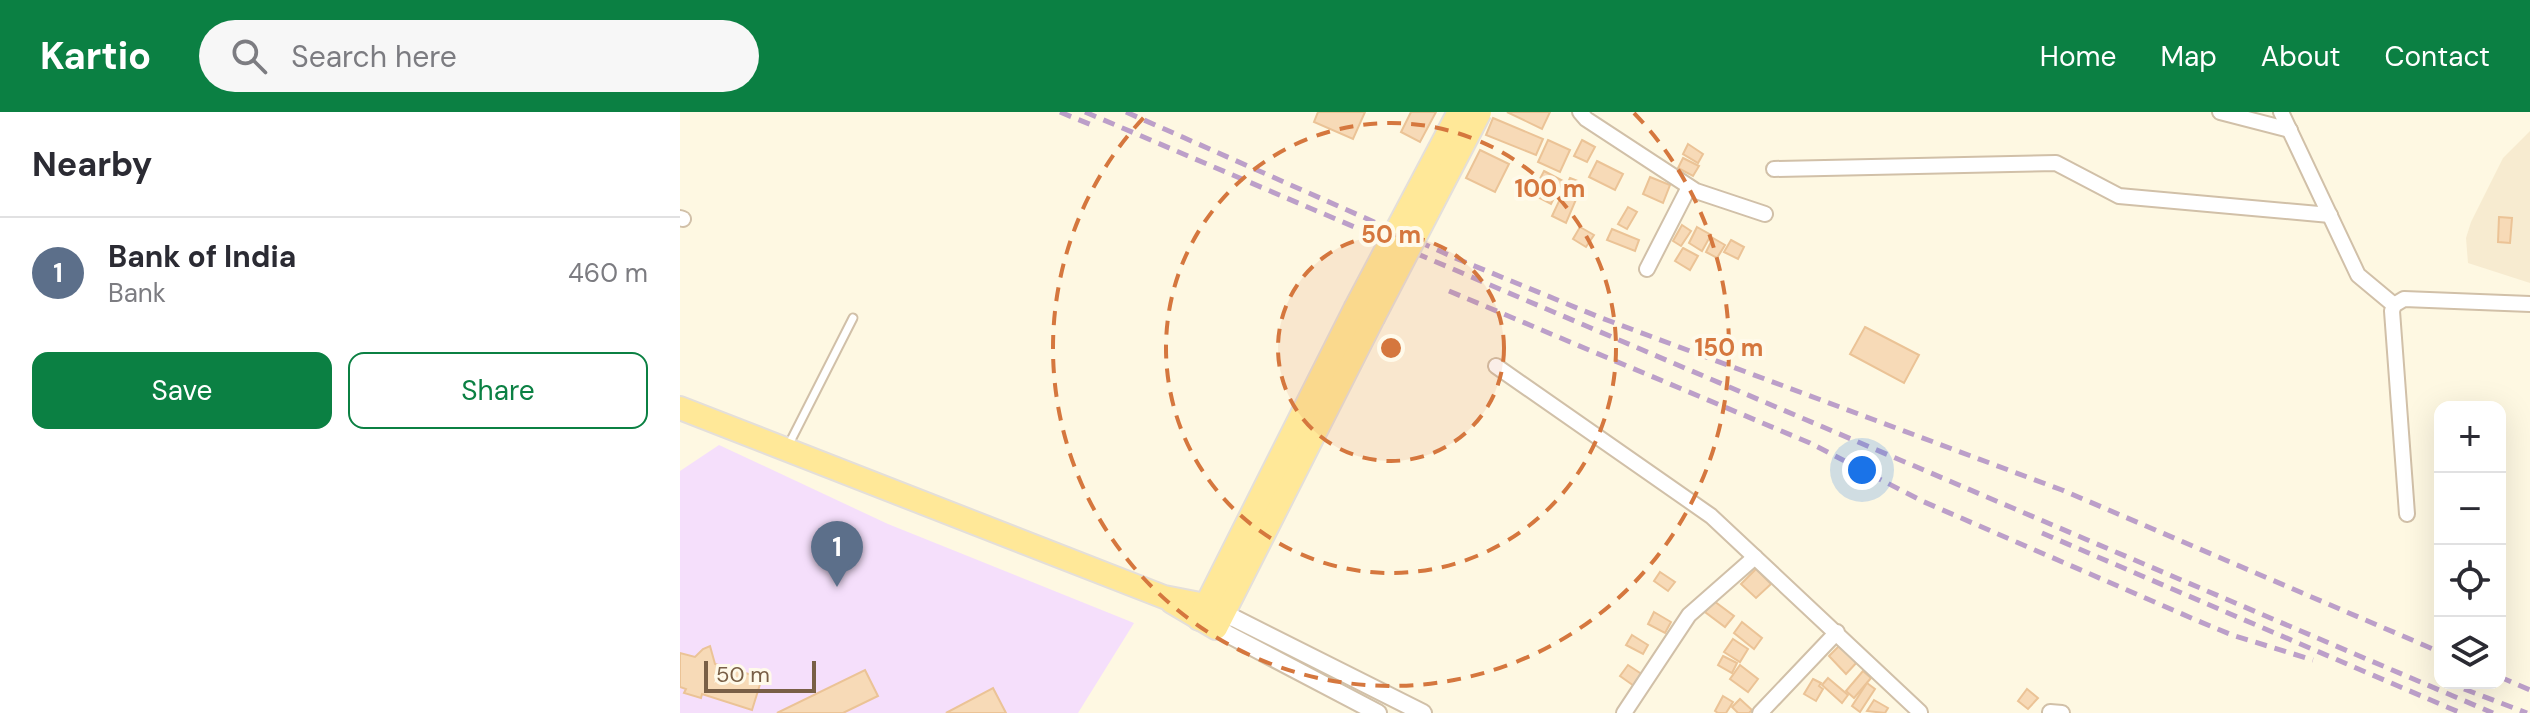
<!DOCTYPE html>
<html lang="en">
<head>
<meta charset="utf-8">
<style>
  :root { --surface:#fff; --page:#f7f7f7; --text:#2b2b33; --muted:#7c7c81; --line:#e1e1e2; --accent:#0b8043 }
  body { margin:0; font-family:"DM Sans",sans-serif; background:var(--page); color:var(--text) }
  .controls { position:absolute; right:24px; bottom:24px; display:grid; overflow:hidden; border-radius:16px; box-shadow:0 8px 32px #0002 }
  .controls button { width:72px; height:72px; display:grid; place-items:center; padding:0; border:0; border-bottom:2px solid var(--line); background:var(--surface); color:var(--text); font:40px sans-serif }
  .scale { position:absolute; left:24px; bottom:20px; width:112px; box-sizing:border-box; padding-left:8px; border:4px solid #795f46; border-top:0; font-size:22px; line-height:28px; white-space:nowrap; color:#795f46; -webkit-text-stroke:6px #fffaea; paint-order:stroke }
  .you { position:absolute; left:1182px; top:358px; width:28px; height:28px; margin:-20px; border:6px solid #fff; border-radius:50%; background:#1a73e8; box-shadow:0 0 0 12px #1a73e833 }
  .badge { display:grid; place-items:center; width:52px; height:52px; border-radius:50%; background:var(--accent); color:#fff; font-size:26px; font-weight:700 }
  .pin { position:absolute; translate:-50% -66px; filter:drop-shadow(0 2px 4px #0008) }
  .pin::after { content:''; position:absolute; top:42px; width:28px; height:24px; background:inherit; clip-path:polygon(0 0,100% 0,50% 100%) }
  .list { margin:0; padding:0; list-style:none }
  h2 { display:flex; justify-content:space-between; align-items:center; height:104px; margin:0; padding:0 32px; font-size:34px }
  h2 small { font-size:26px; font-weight:400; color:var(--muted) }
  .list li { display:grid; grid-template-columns:52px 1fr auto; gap:24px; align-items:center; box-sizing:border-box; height:112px; padding:0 32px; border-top:2px solid var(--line) }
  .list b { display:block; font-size:30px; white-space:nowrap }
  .list p { margin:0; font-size:26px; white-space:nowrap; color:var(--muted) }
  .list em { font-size:26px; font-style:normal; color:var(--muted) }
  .actions { display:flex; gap:16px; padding:24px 32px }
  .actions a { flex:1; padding:18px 0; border:2px solid var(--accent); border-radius:16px; text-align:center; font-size:28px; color:var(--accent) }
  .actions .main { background:var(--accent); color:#fff }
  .icon { flex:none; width:44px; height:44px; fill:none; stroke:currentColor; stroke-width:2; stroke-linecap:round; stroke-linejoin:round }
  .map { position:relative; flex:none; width:1850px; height:601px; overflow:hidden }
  header { display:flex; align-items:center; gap:48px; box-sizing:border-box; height:112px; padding:0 40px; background:var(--accent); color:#fff }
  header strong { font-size:38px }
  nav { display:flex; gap:44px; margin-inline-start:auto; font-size:28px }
  .search { width:560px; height:72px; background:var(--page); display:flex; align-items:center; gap:20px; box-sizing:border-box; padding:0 28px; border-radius:44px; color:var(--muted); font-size:30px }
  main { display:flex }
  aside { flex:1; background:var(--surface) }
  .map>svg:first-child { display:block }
</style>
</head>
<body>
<header>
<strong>Kartio</strong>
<div class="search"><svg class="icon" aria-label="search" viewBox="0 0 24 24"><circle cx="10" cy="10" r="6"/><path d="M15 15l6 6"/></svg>Search here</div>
<nav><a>Home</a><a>Map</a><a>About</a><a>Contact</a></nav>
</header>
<main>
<aside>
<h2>Nearby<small></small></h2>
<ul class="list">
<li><span class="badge" style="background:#5c6f8a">1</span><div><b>Bank of India</b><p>Bank</p></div><em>460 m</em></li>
</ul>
<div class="actions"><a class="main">Save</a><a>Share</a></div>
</aside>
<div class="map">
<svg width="1850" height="601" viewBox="0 0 1850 601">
  <rect width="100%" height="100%" fill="#fef8e2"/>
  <polygon fill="#f7ebd0" points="1850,19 1850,171 1788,151 1786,126 1791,110 1823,46"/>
  <polygon fill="#f5dffb" points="39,333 208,412 454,511 398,601 0,601 0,359"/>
  <g fill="#f7dab7" stroke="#ebc396" stroke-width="2">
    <polygon points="638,0 685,0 673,27 634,10"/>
    <polygon points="731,0 756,0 740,30 721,20"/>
    <polygon points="827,0 870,0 862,17"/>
    <polygon points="813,6 863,27 856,43 806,23"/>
    <polygon points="868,28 890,38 880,60 858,50"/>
    <polygon points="902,28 915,35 907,50 894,44"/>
    <polygon points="1008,32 1023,42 1018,51 1003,42"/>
    <polygon points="800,38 829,52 815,80 786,66"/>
    <polygon points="1003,46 1019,54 1013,64 998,56"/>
    <polygon points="917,49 943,62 935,78 909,65"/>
    <polygon points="864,59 883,69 871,92 852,82"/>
    <polygon points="970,65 990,73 983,91 963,82"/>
    <polygon points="890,66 903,71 886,111 872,104"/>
    <polygon points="948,95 957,100 947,117 938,112"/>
    <polygon points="1819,105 1832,106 1830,131 1818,130"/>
    <polygon points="1002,113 1011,119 1001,134 993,129"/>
    <polygon points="900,115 914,123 906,135 893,127"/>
    <polygon points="1017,115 1031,123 1022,139 1009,131"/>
    <polygon points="932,117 959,128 955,139 927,128"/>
    <polygon points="1033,126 1045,133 1037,146 1026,140"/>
    <polygon points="1051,128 1064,135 1058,147 1044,140"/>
    <polygon points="1003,136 1018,144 1010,158 995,149"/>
    <polygon points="1185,215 1239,243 1224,271 1170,242"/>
    <polygon points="1076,457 1091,472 1076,486 1061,472"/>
    <polygon points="980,460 995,470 988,479 974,469"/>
    <polygon points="1034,489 1054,504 1045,515 1025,500"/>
    <polygon points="974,500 991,510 985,521 968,512"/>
    <polygon points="1062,510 1082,526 1074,537 1054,521"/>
    <polygon points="952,523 968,533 963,542 946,533"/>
    <polygon points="1053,527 1068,537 1060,550 1044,540"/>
    <polygon points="1162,531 1179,548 1166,562 1149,544"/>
    <polygon points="30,534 35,552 82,566 72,598 22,582 21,586 4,581 6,577 0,575 0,541 15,545 23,537"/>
    <polygon points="1043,544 1057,551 1052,561 1038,553"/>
    <polygon points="948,553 963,563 954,574 940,564"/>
    <polygon points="1060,553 1078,567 1068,580 1050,567"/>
    <polygon points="185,558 198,584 163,601 97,601"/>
    <polygon points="1183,559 1191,566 1174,586 1166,579"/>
    <polygon points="1148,566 1168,583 1162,591 1142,573"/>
    <polygon points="1133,567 1141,571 1139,574 1143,577 1136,589 1124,582"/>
    <polygon points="1187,571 1195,577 1180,600 1172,594"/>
    <polygon points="313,576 326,601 266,601"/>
    <polygon points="1347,577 1358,586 1348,597 1338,589"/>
    <polygon points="1043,584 1053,590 1046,601 1038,601 1035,599"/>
    <polygon points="1060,587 1072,598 1069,601 1058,601 1052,595"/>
    <polygon points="1194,588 1208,596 1205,601 1187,599"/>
  </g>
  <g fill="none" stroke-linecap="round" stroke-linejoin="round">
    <g stroke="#d1c0a8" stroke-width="11">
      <polyline id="service" points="107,336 173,206"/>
    </g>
    <g stroke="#d1c0a8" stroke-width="18">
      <g id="minor">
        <polyline points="900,0 906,7 1016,79 1085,102"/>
        <polyline points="1540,0 1610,18"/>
        <polyline points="1601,0 1678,163 1714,193"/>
        <polyline points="1094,57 1376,51 1439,84 1650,103"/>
        <polyline points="0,106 3,107"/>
        <polyline points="967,157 1009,75"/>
        <polyline points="816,254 1031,404 1240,600"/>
        <polyline points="1727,402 1712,199 1714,193 1724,187 1850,192"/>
        <polyline points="1370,600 1382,601"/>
        <polyline points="944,601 1009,503 1075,445"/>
        <polyline points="1080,601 1157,520"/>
      </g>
    </g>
    <g stroke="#d1c0a8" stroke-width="20">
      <g id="tertiary">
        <polyline points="534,496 743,601"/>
        <polyline points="536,516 698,601"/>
      </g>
    </g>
    <g stroke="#e4dfda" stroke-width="26">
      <g id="primary">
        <polyline points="0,296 484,485 525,493"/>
        <polyline points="492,490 536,516 693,206"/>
        <polyline points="519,507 675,197"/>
      </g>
    </g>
    <use href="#service" stroke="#fff" stroke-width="7"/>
    <use href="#minor" stroke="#fff" stroke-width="14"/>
    <use href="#tertiary" stroke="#fff" stroke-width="16"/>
    <use href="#primary" stroke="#ffe898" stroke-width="22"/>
    <g stroke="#bc9fc9" stroke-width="5" stroke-dasharray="12 8" stroke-linecap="butt">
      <polyline points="380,0 414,14"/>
      <polyline points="405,0 1813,601"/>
      <polyline points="446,0 780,148 919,205 1382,378 1760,540"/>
      <polyline points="769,179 1130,331 1242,389 1516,508 1552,523 1633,548"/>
      <polyline points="1362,421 1781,601"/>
      <polyline points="1820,565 1850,578"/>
      <polyline points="1784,577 1847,601"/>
    </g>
    <g stroke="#e4dfda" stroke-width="26" stroke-linecap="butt">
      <g id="primary-bridge">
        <polyline points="675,197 779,0"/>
        <polyline points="693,206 800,0"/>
      </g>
    </g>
    <use href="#primary-bridge" stroke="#ffe898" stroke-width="22"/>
  </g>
  <circle cx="711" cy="236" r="113" fill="#d5773e" fill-opacity=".12"/>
  <g fill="none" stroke="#d5773e" stroke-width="4" stroke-dasharray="14 10">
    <circle cx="711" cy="236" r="113"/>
    <circle cx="711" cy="236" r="225"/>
    <path d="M954 1A338 338 0 1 1 468 1"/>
  </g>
  <circle cx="711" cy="236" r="12" fill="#d5773e" stroke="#fffaea" stroke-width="4"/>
  <g font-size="24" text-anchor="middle" font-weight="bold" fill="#d5773e" stroke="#fffaea" stroke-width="8" stroke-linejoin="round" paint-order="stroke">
    <text x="870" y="85">100 m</text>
    <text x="711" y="131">50 m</text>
    <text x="1049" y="244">150 m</text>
  </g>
</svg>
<div class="controls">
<button>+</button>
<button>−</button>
<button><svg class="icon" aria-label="locate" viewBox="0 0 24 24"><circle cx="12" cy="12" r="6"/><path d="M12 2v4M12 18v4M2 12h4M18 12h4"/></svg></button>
<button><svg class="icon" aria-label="layers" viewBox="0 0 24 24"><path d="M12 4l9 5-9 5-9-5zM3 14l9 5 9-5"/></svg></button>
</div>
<div class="scale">50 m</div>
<div class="you"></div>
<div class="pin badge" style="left:157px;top:475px;background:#5c6f8a">1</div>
</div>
</main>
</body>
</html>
